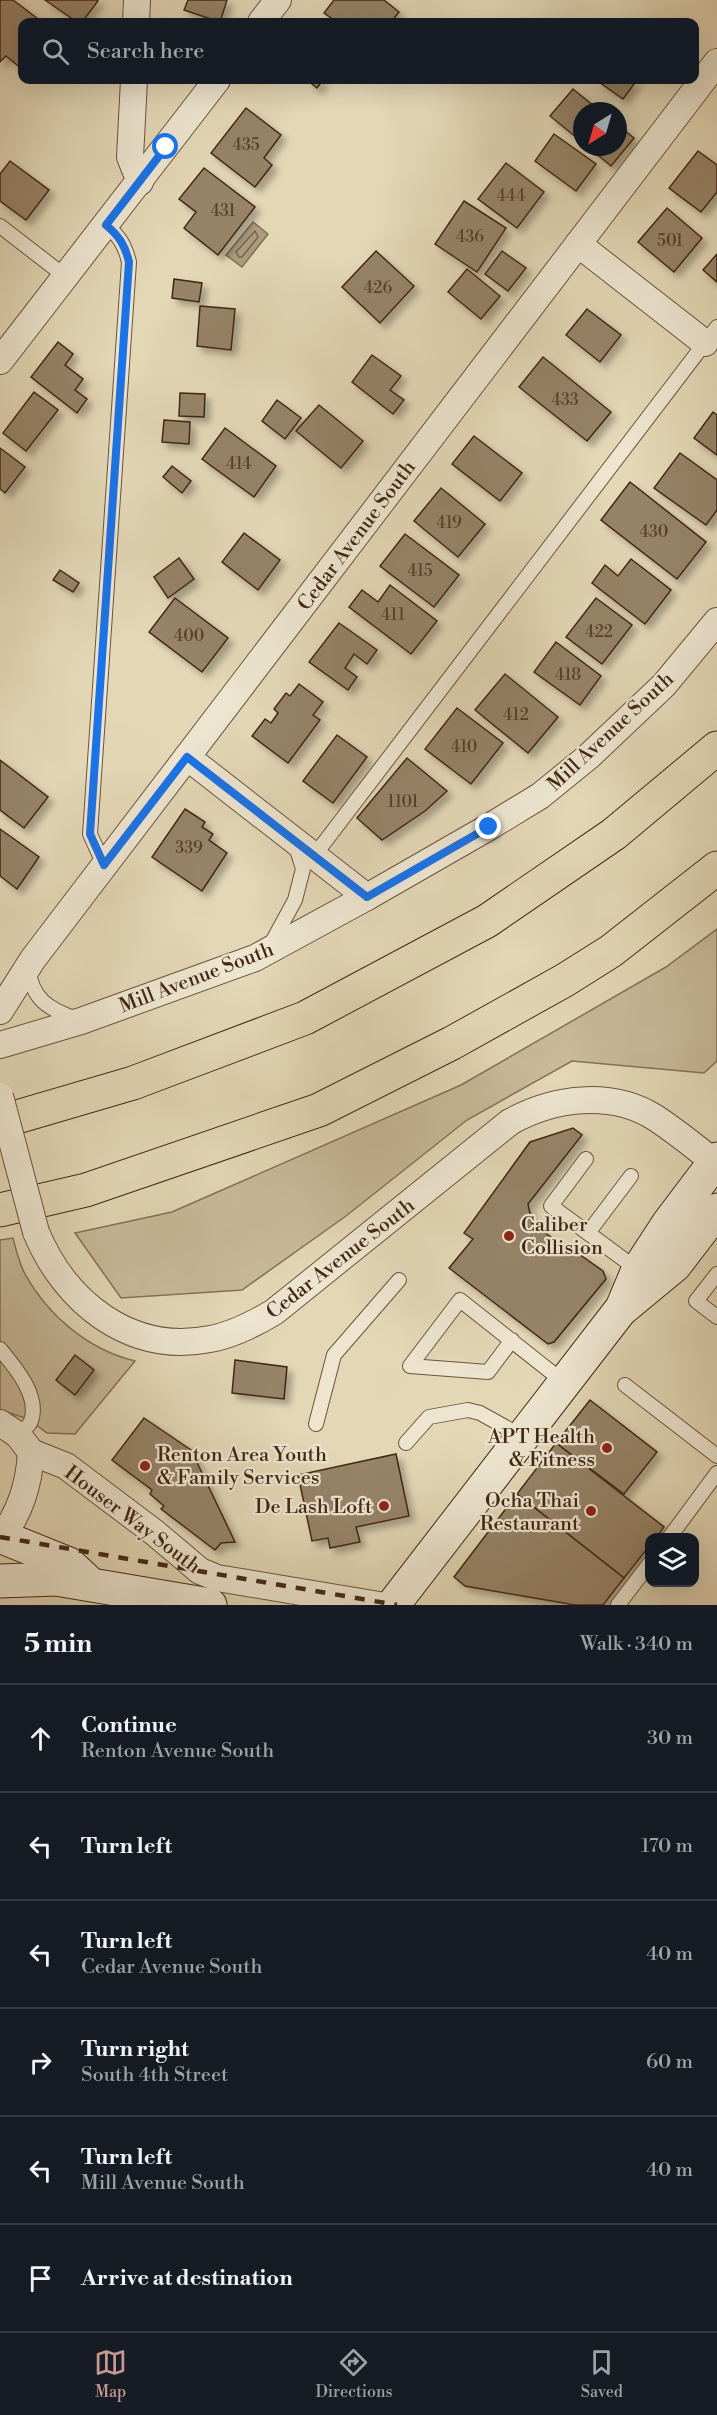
<!DOCTYPE html>
<html lang="en">
<head>
<meta charset="utf-8">
<style>
  :root { --surface:#171b24; --page:#20242c; --text:#f1f3f6; --muted:#9ea1a6; --line:#363941; --accent:#c59692 }
  body { margin:0; font-family:"Libre Bodoni",serif; background:var(--page); color:var(--text) }
  .controls { position:absolute; right:18px; bottom:18px; display:grid; overflow:hidden; border-radius:12px; box-shadow:0 6px 24px #0002 }
  .controls button { width:54px; height:54px; display:grid; place-items:center; padding:0; border:0; border-bottom:2px solid var(--line); background:var(--surface); color:var(--text); font:30px sans-serif }
  .compass { position:absolute; left:573px; top:102px; width:54px; height:54px; border-radius:50%; background:var(--surface); box-shadow:0 6px 24px #0002; rotate:217deg }
  .stop { position:absolute; width:18px; height:18px; margin:-14px; border:4px solid #1a73e8; border-radius:50%; background:#fff }
  .stop.end { background:#1a73e8; border-color:#fff; box-shadow:0 2px 6px #0008 }
  .list { margin:0; padding:0; list-style:none }
  h2 { display:flex; justify-content:space-between; align-items:center; height:78px; margin:0; padding:0 24px; font-size:26px }
  h2 small { font-size:20px; font-weight:400; color:var(--muted) }
  .list li { display:grid; grid-template-columns:39px 1fr auto; gap:18px; align-items:center; box-sizing:border-box; height:108px; padding:0 24px; border-top:2px solid var(--line) }
  .list b { display:block; font-size:22px; white-space:nowrap }
  .list p { margin:0; font-size:20px; white-space:nowrap; color:var(--muted) }
  .list em { font-size:20px; font-style:normal; color:var(--muted) }
  .icon { flex:none; width:33px; height:33px; fill:none; stroke:currentColor; stroke-width:2; stroke-linecap:round; stroke-linejoin:round }
  .map { position:relative; flex:none; width:717px; height:1605px; overflow:hidden }
  .search { position:absolute; background:var(--surface); box-shadow:0 6px 24px #0002; left:18px; right:18px; top:18px; height:66px; display:flex; align-items:center; gap:15px; box-sizing:border-box; padding:0 21px; border-radius:12px; color:var(--muted); font-size:22px }
  .sheet { height:726px; background:var(--surface) }
  nav { display:flex; justify-content:space-around; align-items:center; box-sizing:border-box; height:84px; border-top:2px solid var(--line); background:var(--surface); font-size:16px; color:var(--muted) }
  nav a { display:grid; justify-items:center; gap:3px }
  nav .on { color:var(--accent) }
  .map>svg:first-child { display:block }
</style>
</head>
<body>
<div class="map">
<svg width="717" height="1605" viewBox="0 0 717 1605">
  <defs>
    <filter id="shadow"><feDropShadow dx="5.5" dy="5.5" stdDeviation="3" flood-color="#0004"/></filter>
  </defs>
  <rect width="100%" height="100%" fill="#e3d7b6"/>
  <filter id="stains"><feTurbulence type="fractalNoise" baseFrequency=".00333" numOctaves="4"/><feColorMatrix values="0 0 0 0 .2 0 0 0 0 .09 0 0 0 0 .02 0 0 0 .5 -.17"/></filter>
  <radialGradient id="worn" r=".72"><stop offset=".6" stop-color="#630" stop-opacity="0"/><stop offset="1" stop-color="#630" stop-opacity=".3"/></radialGradient>
  <g fill="#c8b99a" stroke="#867057" stroke-width="1.5">
    <polygon points="717,929 717,1061 704,1073 572,1061 467,1120 346,1216 242,1290 121,1298 75,1233 172,1212 461,1085 666,967"/>
    <path d="M13,1238C16,1250 19,1263 25,1274C48,1316 89,1350 135,1361L75,1434L47,1433L28,1419L0,1410V1240Z"/>
  </g>
  <polygon fill="#ad9c7f" stroke="#836e54" stroke-width="1.5" points="253,222 268,234 242,267 226,255"/>
  <g fill="none" stroke-linecap="round" stroke-linejoin="round">
    <polygon stroke="#78624a" stroke-width="1.5" points="255,231 258,237 242,257 239,257 236,252"/>
  </g>
  <g fill="#968368" stroke="#432814" stroke-width="1.5" filter="url(#shadow)">
    <polygon points="0,0 13,0 42,22 22,22 22,69 6,56 0,62"/>
    <polygon points="45,0 96,0 98,1 82,22 77,22"/>
    <polygon points="188,0 227,0 220,22 184,10"/>
    <polygon points="334,0 384,0 399,12 391,22 337,22 324,13"/>
    <polygon points="307,80 323,80 317,88"/>
    <polygon points="596,80 637,80 623,99"/>
    <polygon points="573,89 600,111 582,111 582,142 550,116"/>
    <polygon points="246,108 281,135 264,158 272,165 255,187 211,153"/>
    <polygon points="618,125 634,138 611,166 588,147 618,147"/>
    <polygon points="554,134 596,164 576,191 535,161"/>
    <polygon points="698,151 717,165 717,192 701,212 669,188"/>
    <polygon points="10,161 49,190 26,220 0,201 0,174"/>
    <polygon points="506,163 544,192 517,228 478,199"/>
    <polygon points="204,168 255,207 218,255 184,228 196,212 179,199"/>
    <polygon points="464,201 506,228 477,272 435,244"/>
    <polygon points="667,208 702,238 674,272 638,242"/>
    <polygon points="376,251 414,286 380,323 342,287"/>
    <polygon points="502,251 526,268 508,291 485,274"/>
    <polygon points="717,254 717,282 703,270"/>
    <polygon points="467,269 500,296 481,319 448,292"/>
    <polygon points="174,279 202,283 199,302 172,298"/>
    <polygon points="200,306 235,309 231,350 197,346"/>
    <polygon points="587,309 621,335 600,362 566,335"/>
    <polygon points="58,342 73,354 65,365 83,379 75,390 87,399 77,413 31,377"/>
    <polygon points="372,355 401,376 390,390 404,400 393,414 352,382"/>
    <polygon points="543,357 611,412 587,441 519,387"/>
    <polygon points="34,392 58,410 26,451 3,433"/>
    <polygon points="180,393 205,394 204,417 179,416"/>
    <polygon points="277,400 301,418 285,439 262,421"/>
    <polygon points="319,405 363,441 341,468 296,431"/>
    <polygon points="713,412 717,415 717,455 694,438"/>
    <polygon points="164,420 190,422 189,444 162,442"/>
    <polygon points="225,428 276,466 254,497 202,459"/>
    <polygon points="474,436 522,473 500,501 452,464"/>
    <polygon points="0,448 25,467 5,493 0,489"/>
    <polygon points="680,453 717,480 717,510 706,525 654,488"/>
    <polygon points="172,466 191,481 182,493 163,477"/>
    <polygon points="630,482 706,542 677,579 601,520"/>
    <polygon points="441,488 485,524 458,557 414,521"/>
    <polygon points="244,533 280,560 258,590 222,562"/>
    <polygon points="405,534 459,575 434,607 380,566"/>
    <polygon points="179,558 194,579 168,598 154,577"/>
    <polygon points="631,559 671,590 645,624 592,583 605,565 618,576"/>
    <polygon points="60,570 79,583 73,592 53,580"/>
    <polygon points="390,585 437,621 411,654 349,607 362,590 378,602"/>
    <polygon points="175,598 228,638 202,672 149,632"/>
    <polygon points="596,598 632,625 602,664 566,637"/>
    <polygon points="339,623 377,650 367,664 354,654 345,668 357,677 348,690 309,662"/>
    <polygon points="556,642 601,676 580,705 534,672"/>
    <polygon points="505,674 558,717 528,753 475,710"/>
    <polygon points="299,684 323,702 313,715 320,720 288,763 252,736 265,719 271,723 278,713 274,709 286,693 290,696"/>
    <polygon points="457,708 503,743 471,784 425,749"/>
    <polygon points="337,735 367,757 333,803 303,781"/>
    <polygon points="407,758 447,791 425,811 382,840 357,818"/>
    <polygon points="0,760 48,797 24,828 0,810"/>
    <polygon points="185,809 205,822 202,827 213,834 209,840 227,853 202,891 152,857"/>
    <polygon points="0,829 39,857 17,889 0,876"/>
    <polygon points="573,1128 582,1135 528,1204 532,1223 574,1254 576,1252 603,1271 606,1279 554,1342 548,1344 449,1268 473,1239 464,1233 530,1142"/>
    <polygon points="75,1355 94,1370 75,1395 56,1380"/>
    <polygon points="235,1360 287,1367 284,1399 232,1393"/>
    <polygon points="590,1400 657,1452 624,1494 556,1443"/>
    <polygon points="144,1418 191,1450 235,1542 221,1543 215,1550 161,1509 164,1506 150,1494 152,1490 112,1460"/>
    <polygon points="556,1443 664,1527 656,1538 650,1538 650,1545 624,1578 517,1494"/>
    <polygon points="396,1454 409,1516 356,1527 360,1542 330,1548 328,1538 312,1541 298,1475"/>
    <polygon points="517,1494 624,1578 603,1605 575,1605 465,1586 454,1577"/>
  </g>
  <g fill="none" stroke-linecap="round" stroke-linejoin="round">
    <g stroke="#6b543c" stroke-width="16">
      <g id="lane">
        <polyline points="0,226 66,277"/>
        <polyline points="314,856 717,327"/>
        <path d="M104,865L90,834L129,262C125,245 119,236 106,225"/>
        <polyline points="271,944 295,900 303,869 296,846"/>
        <path d="M28,968C32,999 48,1009 76,1019"/>
        <polyline points="586,1159 551,1206 588,1233"/>
        <polyline points="631,1176 588,1233 638,1270"/>
        <polyline points="717,1274 696,1301 717,1317"/>
        <polyline points="512,1340 488,1372 410,1366 460,1300 565,1383"/>
        <path d="M0,1349C15,1367 40,1396 31,1421C29,1427 22,1431 18,1435"/>
        <polyline points="625,1385 717,1456"/>
        <polyline points="316,1424 334,1355 399,1280"/>
        <polyline points="406,1443 429,1417 468,1410 480,1413 523,1437"/>
        <polyline points="669,1538 717,1473"/>
        <polyline points="618,1605 650,1563"/>
      </g>
    </g>
    <g stroke="#6b543c" stroke-width="28">
      <g id="street">
        <polyline points="136,22 137,0"/>
        <polyline points="261,22 278,0"/>
        <polyline points="134,80 130,157 140,182"/>
        <polyline points="578,244 705,343"/>
        <polyline points="0,361 217,80"/>
        <polyline points="187,757 367,897"/>
        <polyline points="0,1011 33,959 717,62"/>
        <polyline points="0,1045 81,1021 255,958 367,897 489,827 540,796 588,757 664,685 717,621"/>
        <path d="M36,1232C65,1302 130,1355 210,1339C233,1335 254,1324 274,1312L510,1122C553,1098 610,1090 654,1117C676,1131 696,1148 717,1164"/>
        <polyline points="0,1423 18,1435 31,1452"/>
        <polyline points="31,1452 66,1466 155,1533 200,1571 217,1578 379,1605"/>
        <path d="M0,1540C20,1512 29,1486 31,1452"/>
      </g>
    </g>
    <g stroke="#432814" stroke-width="35">
      <g id="secondary">
        <polyline points="623,1308 675,1265 717,1210"/>
        <polyline points="2,1537 69,1564 87,1581"/>
        <polyline points="0,1581 56,1579 210,1605"/>
        <polyline points="393,1605 622,1308 638,1270 668,1224 717,1159"/>
      </g>
    </g>
    <g stroke="#432814" stroke-width="35">
      <g id="highway">
        <polyline points="0,1122 133,1083 305,1018 487,921 614,834 717,748"/>
        <polyline points="0,1210 86,1190 319,1110 452,1043 565,980 611,951 717,868"/>
      </g>
    </g>
    <use href="#lane" stroke="#ede5d0" stroke-width="14"/>
    <use href="#street" stroke="#ede5d0" stroke-width="26"/>
    <use href="#secondary" stroke="#ede5d0" stroke-width="33"/>
    <use href="#highway" stroke="#e3d7b6" stroke-width="33"/>
    <polyline stroke="#432814" stroke-width="4.5" stroke-dasharray="10 10" stroke-linecap="butt" points="0,1537 397,1605"/>
    <g stroke="#6b543c" stroke-width="28" stroke-linecap="butt">
      <polyline id="street-bridge" points="0,1096 36,1232"/>
    </g>
    <use href="#street-bridge" stroke="#ede5d0" stroke-width="26"/>
  </g>
  <g fill="none" stroke-linecap="round" stroke-linejoin="round">
    <path stroke="#1a73e8" stroke-width="8" d="M166,147L106,225C119,236 125,245 129,262L90,834L104,865L187,757L367,897L489,827"/>
  </g>
  <g fill="#8f2418" stroke="#ede5d0" stroke-width="2">
    <circle cx="509" cy="1236" r="6"/>
    <circle cx="607" cy="1448" r="6"/>
    <circle cx="145" cy="1466" r="6"/>
    <circle cx="384" cy="1506" r="6"/>
    <circle cx="591" cy="1511" r="6"/>
  </g>
  <g text-anchor="middle" stroke-width="4.5" stroke-linejoin="round" paint-order="stroke">
    <g font-size="16" fill="#583f29">
      <text x="246" y="150">435</text>
      <text x="511" y="201">444</text>
      <text x="223" y="216">431</text>
      <text x="470" y="242">436</text>
      <text x="670" y="246">501</text>
      <text x="378" y="293">426</text>
      <text x="565" y="405">433</text>
      <text x="239" y="469">414</text>
      <text x="449" y="528">419</text>
      <text x="654" y="537">430</text>
      <text x="420" y="576">415</text>
      <text x="393" y="620">411</text>
      <text x="599" y="637">422</text>
      <text x="189" y="641">400</text>
      <text x="568" y="680">418</text>
      <text x="516" y="720">412</text>
      <text x="464" y="752">410</text>
      <text x="403" y="807">1101</text>
      <text x="189" y="853">339</text>
    </g>
    <g font-size="20" fill="#432814" stroke="#ede5d0">
      <text transform="translate(356 535) rotate(-53)" y="7">Cedar Avenue South</text>
      <text transform="translate(610 731) rotate(-43)" y="7">Mill Avenue South</text>
      <text transform="translate(196 977) rotate(-21)" y="7">Mill Avenue South</text>
      <text transform="translate(340 1258) rotate(-38)" y="7">Cedar Avenue South</text>
      <text transform="translate(133 1519) rotate(37)" y="7">Houser Way South</text>
    </g>
    <g font-size="20" fill="#432814" stroke="#ede5d0" text-anchor="end">
      <text x="521" y="1231" text-anchor="start">Caliber<tspan x="521" dy="23">Collision</tspan></text>
      <text x="595" y="1443">APT Health<tspan x="595" dy="23">&amp; Fitness</tspan></text>
      <text x="157" y="1461" text-anchor="start">Renton Area Youth<tspan x="157" dy="23">&amp; Family Services</tspan></text>
      <text x="579" y="1507">Ocha Thai<tspan x="579" dy="23">Restaurant</tspan></text>
      <text x="372" y="1513">De Lash Loft</text>
    </g>
  </g>
  <rect width="100%" height="100%" filter="url(#stains)"/>
  <rect width="100%" height="100%" fill="url(#worn)"/>
</svg>
<div class="controls">
<button><svg class="icon" aria-label="layers" viewBox="0 0 24 24"><path d="M12 4l9 5-9 5-9-5zM3 14l9 5 9-5"/></svg></button>
</div>
<svg class="compass" viewBox="-18 -18 36 36"><path d="M0-13l5 13h-10z" fill="#e53935"/><path d="M0 13l5-13h-10z" fill="#9ea1a6"/></svg>
<div class="stop" style="left:166px;top:147px"></div>
<div class="stop end" style="left:489px;top:827px"></div>
<div class="search"><svg class="icon" aria-label="search" viewBox="0 0 24 24"><circle cx="10" cy="10" r="6"/><path d="M15 15l6 6"/></svg>Search here</div>
</div>
<section class="sheet">
<h2>5 min<small>Walk · 340 m</small></h2>
<ul class="list">
<li><svg class="icon" aria-label="ahead" viewBox="0 0 24 24"><path d="M12 20V5M6 11l6-6 6 6"/></svg><div><b>Continue</b><p>Renton Avenue South</p></div><em>30 m</em></li>
<li><svg class="icon" aria-label="left" viewBox="0 0 24 24"><path d="M17 20v-9H6M10 6l-5 5 5 5"/></svg><div><b>Turn left</b></div><em>170 m</em></li>
<li><svg class="icon" aria-label="left" viewBox="0 0 24 24"><path d="M17 20v-9H6M10 6l-5 5 5 5"/></svg><div><b>Turn left</b><p>Cedar Avenue South</p></div><em>40 m</em></li>
<li><svg class="icon" aria-label="right" viewBox="0 0 24 24"><path d="M7 20v-9h11M14 6l5 5-5 5"/></svg><div><b>Turn right</b><p>South 4th Street</p></div><em>60 m</em></li>
<li><svg class="icon" aria-label="left" viewBox="0 0 24 24"><path d="M17 20v-9H6M10 6l-5 5 5 5"/></svg><div><b>Turn left</b><p>Mill Avenue South</p></div><em>40 m</em></li>
<li><svg class="icon" aria-label="arrive" viewBox="0 0 24 24"><path d="M6 21V4h12l-3 4 3 4H6"/></svg><div><b>Arrive at destination</b></div></li>
</ul>
</section>
<nav>
<a class="on"><svg class="icon" aria-label="map" viewBox="0 0 24 24"><path d="M3 6l6-2 6 2 6-2v14l-6 2-6-2-6 2zM9 4v14M15 6v14"/></svg>Map</a>
<a><svg class="icon" aria-label="directions" viewBox="0 0 24 24"><path d="M12 3l9 9-9 9-9-9zM9 14v-3h6M13 9l2 2-2 2"/></svg>Directions</a>
<a><svg class="icon" aria-label="saved" viewBox="0 0 24 24"><path d="M7 4h10v16l-5-4-5 4z"/></svg>Saved</a>
</nav>
</body>
</html>
